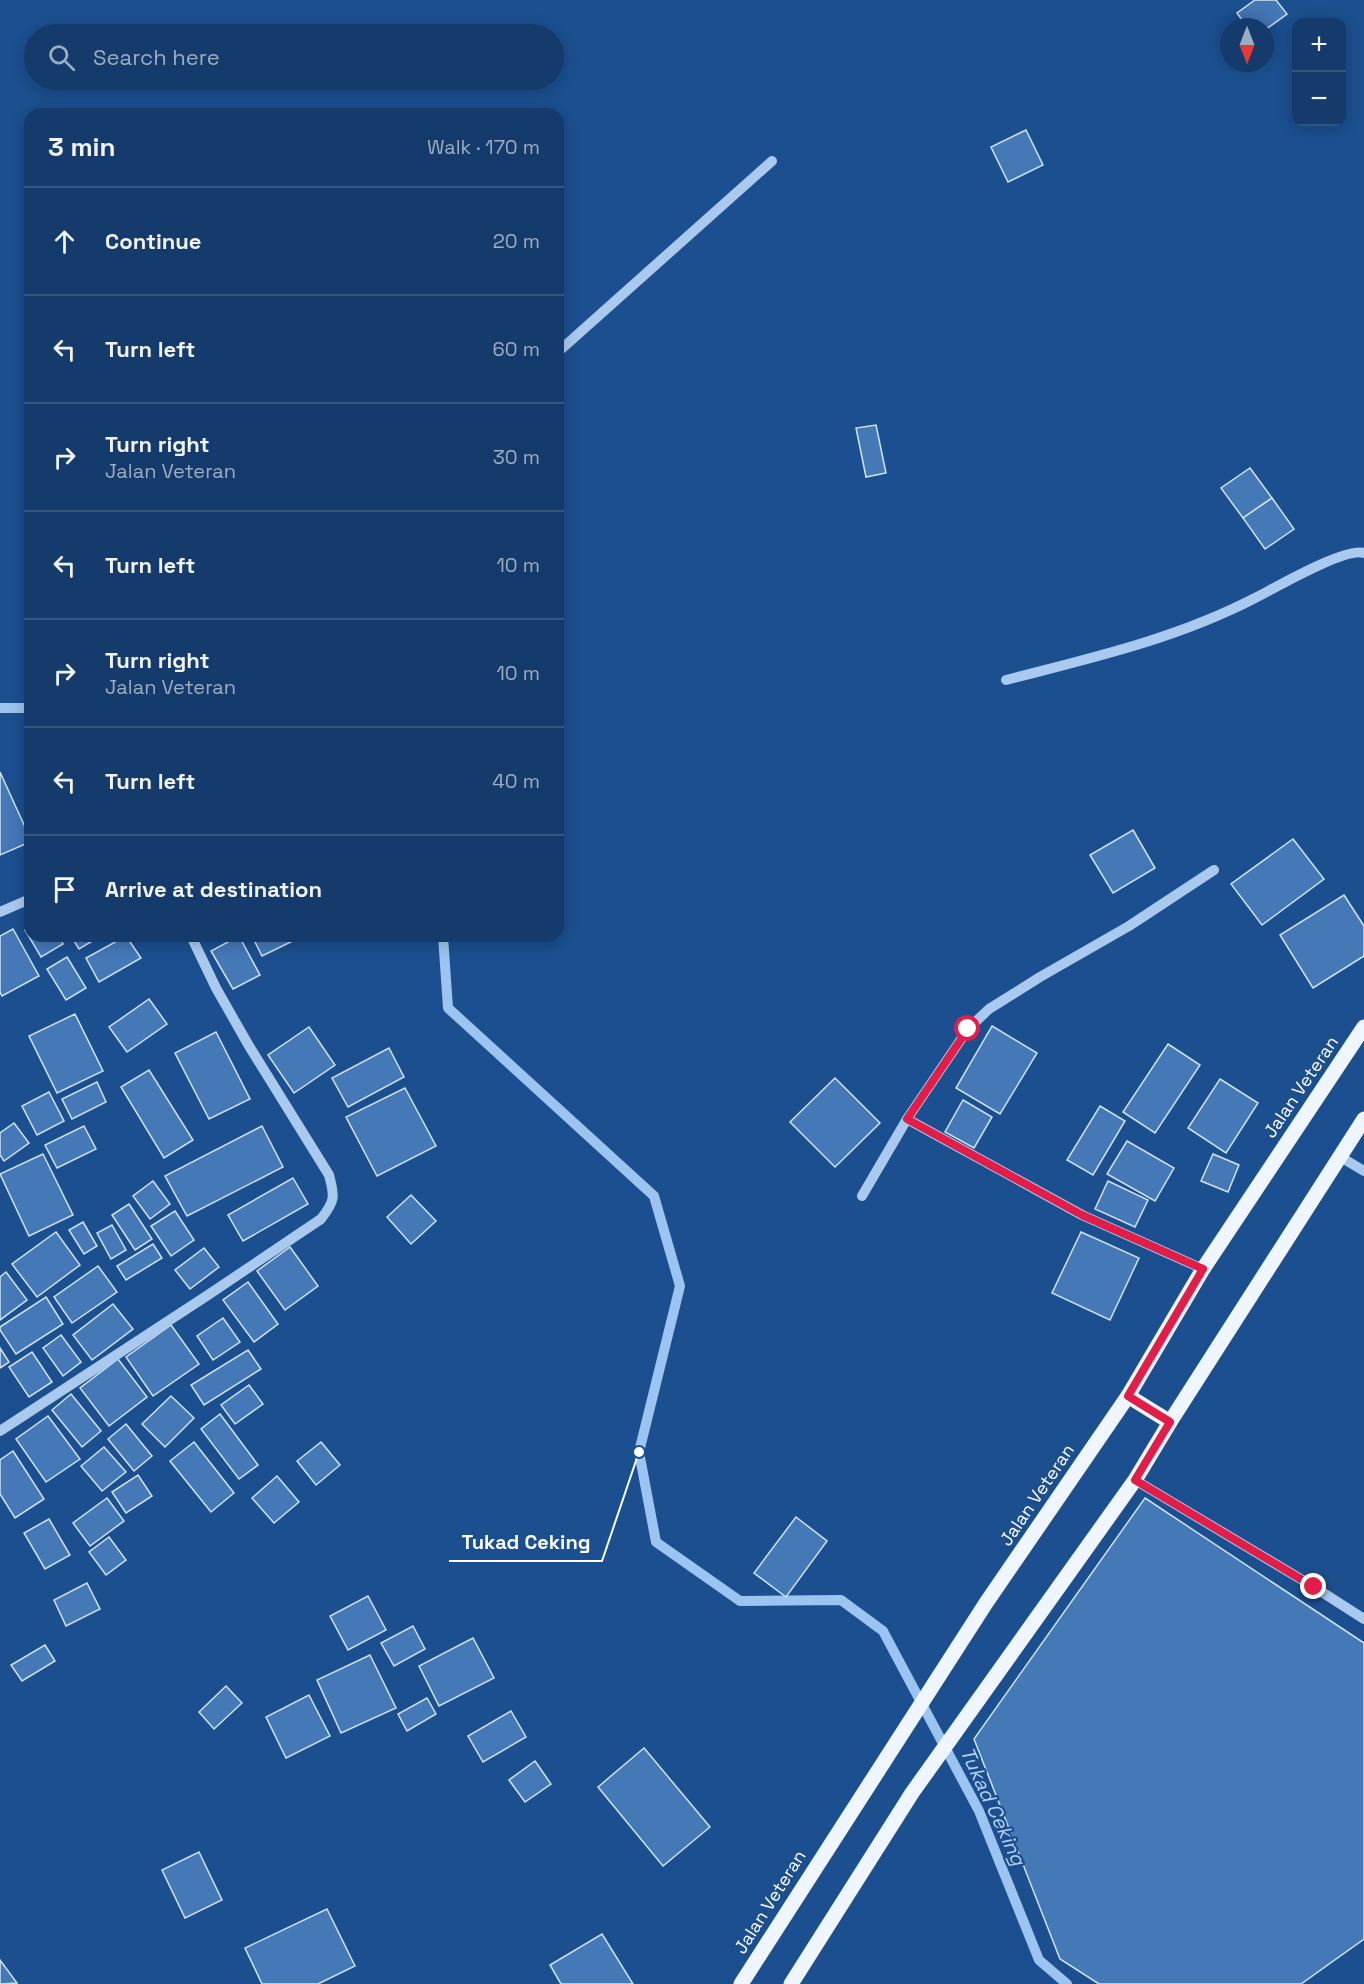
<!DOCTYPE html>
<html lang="en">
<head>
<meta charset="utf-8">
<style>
  :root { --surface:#143b6b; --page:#1d4271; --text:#f1f3f6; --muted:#9dadc1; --line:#33557e }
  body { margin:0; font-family:"Space Grotesk",sans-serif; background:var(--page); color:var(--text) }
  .controls { position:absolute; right:18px; top:18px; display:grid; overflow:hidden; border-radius:12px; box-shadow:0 3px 15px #0003 }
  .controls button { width:54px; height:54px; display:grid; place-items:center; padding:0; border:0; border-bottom:2px solid var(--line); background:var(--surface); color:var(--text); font:30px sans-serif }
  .compass { position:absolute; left:1220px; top:18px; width:54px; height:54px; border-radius:50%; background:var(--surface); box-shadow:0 3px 15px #0003; rotate:180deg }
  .stop { position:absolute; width:18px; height:18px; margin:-14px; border:4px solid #e11d48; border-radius:50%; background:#fff }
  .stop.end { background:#e11d48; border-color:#fff; box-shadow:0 2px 6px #0008 }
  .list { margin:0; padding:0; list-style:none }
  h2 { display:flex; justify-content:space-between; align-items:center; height:78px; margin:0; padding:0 24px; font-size:26px }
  h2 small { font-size:20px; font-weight:400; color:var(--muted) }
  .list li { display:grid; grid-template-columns:39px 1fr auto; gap:18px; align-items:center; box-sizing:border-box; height:108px; padding:0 24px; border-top:2px solid var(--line) }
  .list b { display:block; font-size:22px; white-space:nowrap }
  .list p { margin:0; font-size:20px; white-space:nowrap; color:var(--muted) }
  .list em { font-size:20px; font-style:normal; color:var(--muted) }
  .icon { flex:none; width:33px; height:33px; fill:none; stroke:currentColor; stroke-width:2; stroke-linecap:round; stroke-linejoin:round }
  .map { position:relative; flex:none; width:1364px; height:1984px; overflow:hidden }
  .search { position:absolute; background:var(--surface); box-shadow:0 3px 15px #0003; left:24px; top:24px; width:540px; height:66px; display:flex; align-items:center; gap:15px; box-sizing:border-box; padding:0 21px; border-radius:33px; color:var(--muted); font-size:22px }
  .panel { position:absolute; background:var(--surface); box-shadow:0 3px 15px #0003; left:24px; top:108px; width:540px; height:834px; border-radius:18px }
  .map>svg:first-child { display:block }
</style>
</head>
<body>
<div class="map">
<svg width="1364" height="1984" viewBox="0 0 1364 1984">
  <rect width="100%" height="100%" fill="#1b4f8f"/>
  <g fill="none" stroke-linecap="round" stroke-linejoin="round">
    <g stroke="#9cc4f0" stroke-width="10">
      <polyline points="0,708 30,708"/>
      <polyline points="443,936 448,1008 654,1196 680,1286 639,1452 656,1542 740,1601 841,1600 883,1631 979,1811 1039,1960 1067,1984"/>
    </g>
  </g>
  <g fill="#4478b7" stroke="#cfe3fa" stroke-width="1.5">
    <polygon points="1255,0 1276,0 1287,14 1265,30 1265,27 1247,27 1237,13"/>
    <polygon points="1026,130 1043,165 1008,182 991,147"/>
    <polygon points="876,425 886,473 866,477 856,428"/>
    <polygon points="1250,468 1272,498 1243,518 1221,488"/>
    <polygon points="1272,498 1294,529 1265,549 1243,518"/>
    <polygon points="0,772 30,838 30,842 0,855"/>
    <polygon points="1133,830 1155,868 1113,893 1090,855"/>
    <polygon points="1293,839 1324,879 1262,925 1231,884"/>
    <polygon points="1344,895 1364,926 1364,956 1313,988 1280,935"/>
    <polygon points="30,927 30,936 59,936 63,944 41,957 25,930"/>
    <polygon points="13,929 39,976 2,996 0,992 0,936"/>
    <polygon points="71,936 101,936 79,949"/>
    <polygon points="126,936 141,958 99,982 86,958"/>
    <polygon points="239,936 260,975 233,989 211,951"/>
    <polygon points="252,936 303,936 262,956"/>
    <polygon points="67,957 86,988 66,1000 47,969"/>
    <polygon points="149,999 167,1024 127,1052 109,1027"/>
    <polygon points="75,1014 103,1071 57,1093 29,1036"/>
    <polygon points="992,1026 1037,1053 1000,1114 956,1088"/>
    <polygon points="309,1027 335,1065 294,1093 268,1055"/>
    <polygon points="216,1032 250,1099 209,1119 175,1053"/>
    <polygon points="1168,1044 1200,1065 1155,1133 1123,1112"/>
    <polygon points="389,1048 404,1077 348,1107 332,1078"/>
    <polygon points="149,1070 193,1140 164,1158 121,1087"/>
    <polygon points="835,1078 880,1123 835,1167 790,1122"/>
    <polygon points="1220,1079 1258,1103 1226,1153 1188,1128"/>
    <polygon points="97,1082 106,1102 72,1119 62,1099"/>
    <polygon points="405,1088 436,1146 377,1176 346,1117"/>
    <polygon points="49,1092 64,1121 37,1135 22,1106"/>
    <polygon points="963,1100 992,1117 974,1148 945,1132"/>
    <polygon points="1100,1106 1125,1121 1093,1175 1067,1160"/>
    <polygon points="14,1123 29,1143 4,1161 0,1155 0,1133"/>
    <polygon points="84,1126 96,1149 57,1168 45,1145"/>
    <polygon points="262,1126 283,1167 187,1216 165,1176"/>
    <polygon points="1127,1141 1174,1168 1155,1201 1107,1174"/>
    <polygon points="43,1154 73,1215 29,1236 0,1174"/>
    <polygon points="1213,1154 1239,1165 1228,1192 1201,1181"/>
    <polygon points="293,1178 308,1204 243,1241 228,1215"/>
    <polygon points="153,1181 170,1204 150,1219 133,1196"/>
    <polygon points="1108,1181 1148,1200 1135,1227 1095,1209"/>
    <polygon points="411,1195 436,1221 411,1244 387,1217"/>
    <polygon points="129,1204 152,1239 135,1250 112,1215"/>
    <polygon points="175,1211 194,1240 171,1256 151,1226"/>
    <polygon points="83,1222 97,1246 84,1254 69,1230"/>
    <polygon points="112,1225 126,1250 111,1259 97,1233"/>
    <polygon points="56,1232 80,1265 37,1297 12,1264"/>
    <polygon points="1081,1232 1139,1258 1110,1320 1052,1293"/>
    <polygon points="153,1244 162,1258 126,1280 117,1266"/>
    <polygon points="290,1247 318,1286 285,1310 257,1271"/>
    <polygon points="204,1248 219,1267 190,1289 175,1270"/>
    <polygon points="98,1266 117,1292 72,1323 54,1297"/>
    <polygon points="6,1272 27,1300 0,1320 0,1277"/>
    <polygon points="248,1282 278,1324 254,1342 223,1300"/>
    <polygon points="46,1297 63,1324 16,1354 0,1330 0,1327"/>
    <polygon points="113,1304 133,1329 92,1360 73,1335"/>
    <polygon points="223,1318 240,1342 213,1360 197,1336"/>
    <polygon points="171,1325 199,1364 153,1396 126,1357"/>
    <polygon points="61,1335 81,1362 63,1376 43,1348"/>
    <polygon points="0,1348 9,1362 0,1368"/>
    <polygon points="248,1350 261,1369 204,1405 191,1385"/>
    <polygon points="32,1352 52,1382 29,1397 9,1367"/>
    <polygon points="118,1359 147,1397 109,1426 80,1388"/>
    <polygon points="249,1385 263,1404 235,1424 221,1405"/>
    <polygon points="71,1394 101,1431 82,1447 52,1410"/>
    <polygon points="171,1396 194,1418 165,1447 142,1424"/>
    <polygon points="220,1414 258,1465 239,1479 201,1429"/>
    <polygon points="48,1416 80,1459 46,1482 16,1439"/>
    <polygon points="126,1424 152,1456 134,1471 108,1439"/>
    <polygon points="194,1442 234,1493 211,1512 170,1461"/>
    <polygon points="321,1442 340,1465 316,1485 297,1461"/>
    <polygon points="104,1447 126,1472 102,1491 81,1466"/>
    <polygon points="13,1451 44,1499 15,1518 0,1494 0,1460"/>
    <polygon points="138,1475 152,1496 126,1513 112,1492"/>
    <polygon points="277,1476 299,1502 274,1523 252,1498"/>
    <polygon points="107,1498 124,1521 90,1546 73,1523"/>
    <polygon points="1145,1498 1364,1643 1364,1939 1301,1984 1099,1984 1060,1959 974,1739"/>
    <polygon points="796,1517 827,1541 786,1597 754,1573"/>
    <polygon points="49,1519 70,1555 45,1569 24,1533"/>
    <polygon points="109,1537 126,1560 106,1575 89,1552"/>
    <polygon points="87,1583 100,1609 66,1626 54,1600"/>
    <polygon points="368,1596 386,1630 348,1650 330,1616"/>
    <polygon points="413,1626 425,1649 394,1666 381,1643"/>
    <polygon points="473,1638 494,1678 439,1706 419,1666"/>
    <polygon points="45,1645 55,1661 22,1681 11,1665"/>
    <polygon points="370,1655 396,1708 341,1733 317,1680"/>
    <polygon points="226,1686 242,1703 214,1729 199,1712"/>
    <polygon points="309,1695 330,1736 286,1758 266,1717"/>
    <polygon points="427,1698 436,1714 407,1731 398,1714"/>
    <polygon points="511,1711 526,1737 483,1762 468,1736"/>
    <polygon points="644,1748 710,1827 663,1866 598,1787"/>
    <polygon points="535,1761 551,1784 525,1802 509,1780"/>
    <polygon points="199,1852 222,1900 185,1918 162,1870"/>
    <polygon points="327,1909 355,1966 318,1984 262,1984 245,1948"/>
    <polygon points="602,1934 633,1984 561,1984 550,1965"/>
    <polygon points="0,1960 17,1983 0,1984"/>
  </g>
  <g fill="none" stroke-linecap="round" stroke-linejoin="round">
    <g stroke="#a9c9ee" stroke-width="10">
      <polyline points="558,352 772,161"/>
      <path d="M1006,680C1091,658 1176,639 1255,598C1275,588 1345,547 1364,553"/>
      <polyline points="0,912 30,899"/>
      <polyline points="1339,1156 1364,1171"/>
      <polyline points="862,1196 907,1119"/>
      <polyline points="1203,1269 1082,1215 907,1119 968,1029 989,1009 1040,977 1129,926 1214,870"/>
      <path d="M0,1431L208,1295L321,1219C335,1201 335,1197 329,1175L249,1046L216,988L191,936"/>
      <polyline points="1135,1480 1314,1587 1364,1619"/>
    </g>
    <g stroke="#f0f6ff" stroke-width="15">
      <polyline points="1128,1396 1170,1422"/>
      <polyline points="741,1984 986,1603 1128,1396 1203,1269 1364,1027"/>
      <polyline points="791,1984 912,1793 1135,1480 1170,1422 1364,1119"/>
    </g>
  </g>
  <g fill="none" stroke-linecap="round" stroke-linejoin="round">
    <polyline stroke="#e11d48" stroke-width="8" points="968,1029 907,1119 1082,1215 1203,1269 1128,1396 1170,1422 1135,1480 1314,1587"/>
  </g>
  <g text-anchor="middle" stroke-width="4.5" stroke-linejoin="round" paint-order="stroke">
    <g font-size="18" fill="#fff" stroke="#1b4f8f">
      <text transform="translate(1301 1087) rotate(-56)" y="6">Jalan Veteran</text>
      <text transform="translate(1037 1495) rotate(-56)" y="6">Jalan Veteran</text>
      <text transform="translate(770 1902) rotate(-58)" y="6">Jalan Veteran</text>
    </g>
    <g font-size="20" font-style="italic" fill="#b5d3f5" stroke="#1b4f8f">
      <text transform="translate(993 1806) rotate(65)" y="7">Tukad Ceking</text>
    </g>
  </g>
  <path fill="none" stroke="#fff" stroke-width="2" d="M639 1452L602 1561H449"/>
  <circle fill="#fff" stroke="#1b4f8f" stroke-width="2" cx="639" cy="1452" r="6"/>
  <g font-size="20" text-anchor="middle" font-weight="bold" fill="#fff" stroke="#1b4f8f" stroke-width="4.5" stroke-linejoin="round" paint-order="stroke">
    <text x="526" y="1549">Tukad Ceking</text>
  </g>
</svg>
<div class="controls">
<button>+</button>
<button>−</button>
</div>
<svg class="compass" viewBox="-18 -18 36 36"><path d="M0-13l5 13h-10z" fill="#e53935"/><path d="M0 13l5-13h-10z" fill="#9dadc1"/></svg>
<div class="stop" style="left:968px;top:1029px"></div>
<div class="stop end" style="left:1314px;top:1587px"></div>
<div class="search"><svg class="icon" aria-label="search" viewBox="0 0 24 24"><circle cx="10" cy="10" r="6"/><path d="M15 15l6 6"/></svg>Search here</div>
<section class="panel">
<h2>3 min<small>Walk · 170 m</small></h2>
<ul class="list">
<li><svg class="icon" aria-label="ahead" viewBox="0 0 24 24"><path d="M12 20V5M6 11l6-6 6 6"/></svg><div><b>Continue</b></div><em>20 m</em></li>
<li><svg class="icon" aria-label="left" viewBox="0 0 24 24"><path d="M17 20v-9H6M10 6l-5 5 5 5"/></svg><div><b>Turn left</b></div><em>60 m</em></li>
<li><svg class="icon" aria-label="right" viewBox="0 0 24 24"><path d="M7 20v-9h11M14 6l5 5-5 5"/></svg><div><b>Turn right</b><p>Jalan Veteran</p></div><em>30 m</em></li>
<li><svg class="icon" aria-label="left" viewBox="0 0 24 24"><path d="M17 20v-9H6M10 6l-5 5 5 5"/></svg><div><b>Turn left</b></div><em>10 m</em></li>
<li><svg class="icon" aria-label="right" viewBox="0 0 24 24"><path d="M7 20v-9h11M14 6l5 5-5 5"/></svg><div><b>Turn right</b><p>Jalan Veteran</p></div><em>10 m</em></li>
<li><svg class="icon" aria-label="left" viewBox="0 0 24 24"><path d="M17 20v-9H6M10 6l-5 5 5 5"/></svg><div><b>Turn left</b></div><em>40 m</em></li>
<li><svg class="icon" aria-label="arrive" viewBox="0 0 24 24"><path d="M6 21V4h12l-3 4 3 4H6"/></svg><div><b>Arrive at destination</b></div></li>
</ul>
</section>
</div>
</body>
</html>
